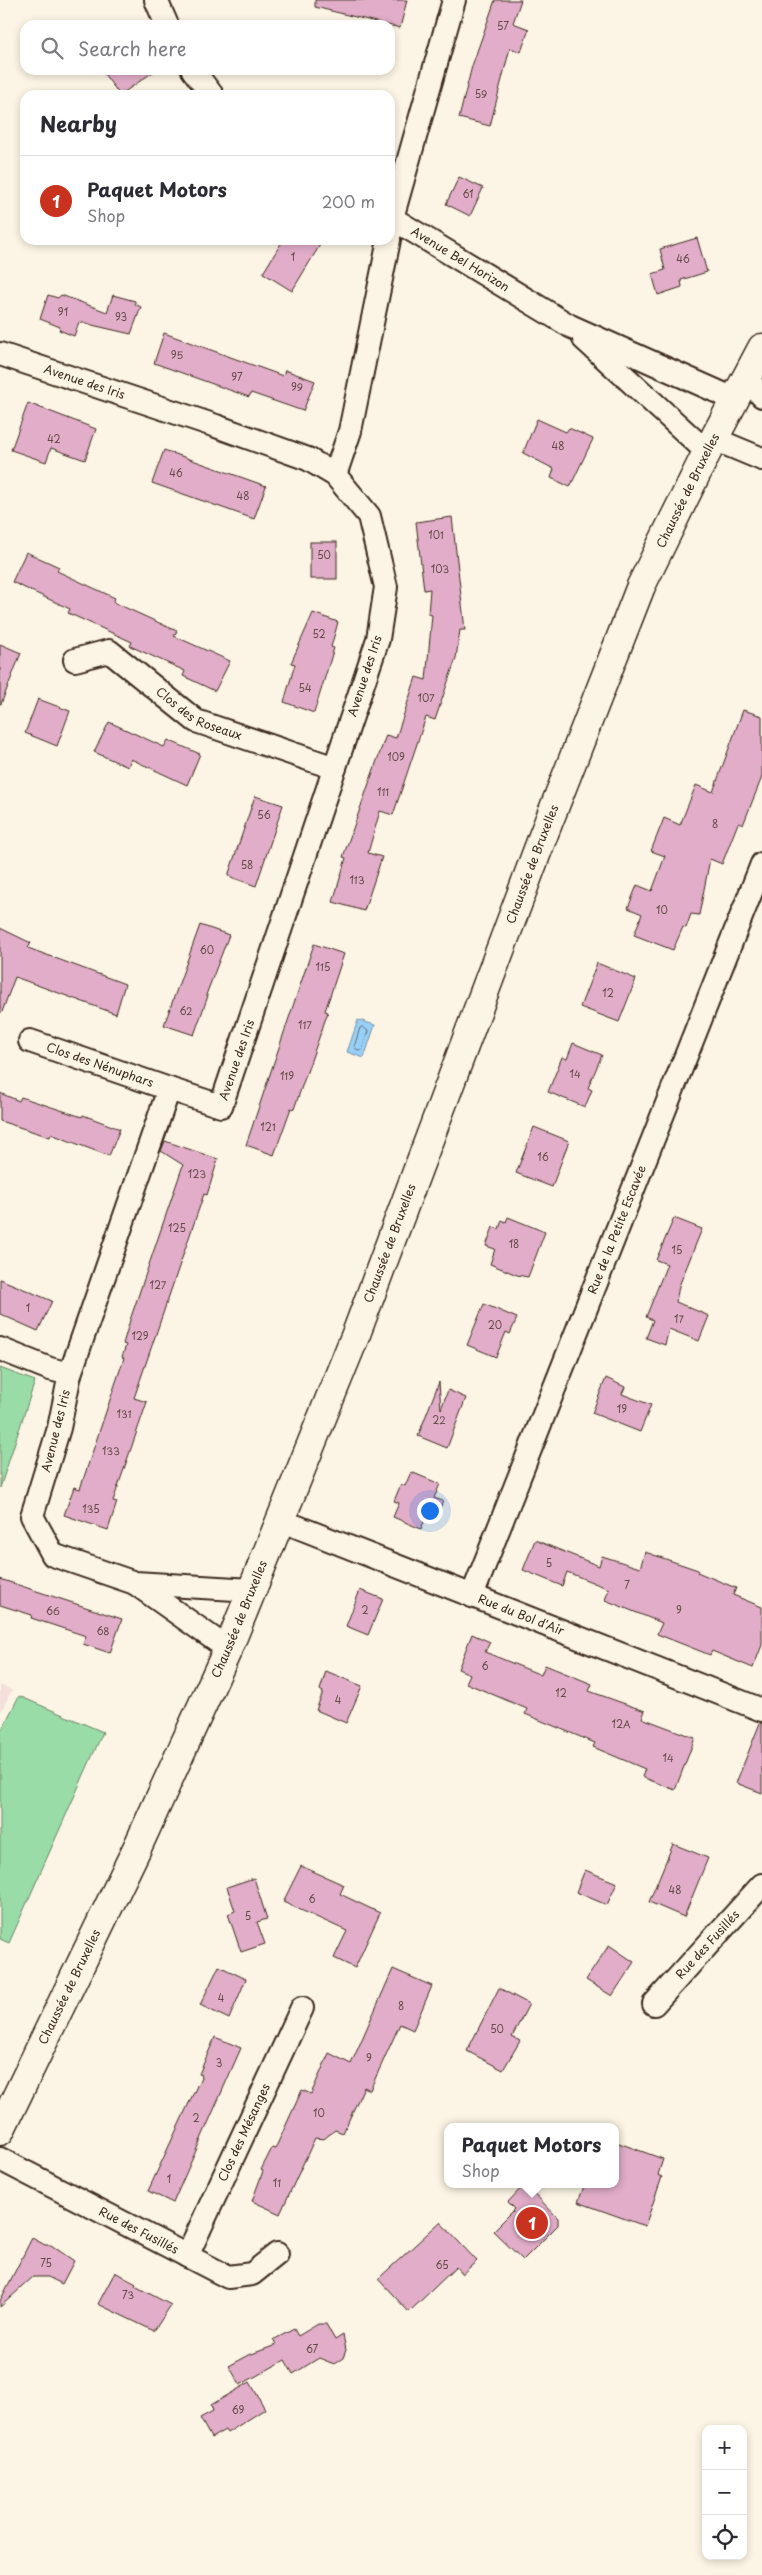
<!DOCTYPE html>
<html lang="en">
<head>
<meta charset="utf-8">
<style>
  :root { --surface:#fff; --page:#f7f7f7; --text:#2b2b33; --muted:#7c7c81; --line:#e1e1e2; --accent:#c8321e }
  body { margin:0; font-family:"Playpen Sans",sans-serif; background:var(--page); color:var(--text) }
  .controls { position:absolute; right:15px; bottom:15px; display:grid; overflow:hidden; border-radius:10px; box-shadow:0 2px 8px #0003 }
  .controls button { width:45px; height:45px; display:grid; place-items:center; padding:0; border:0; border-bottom:1px solid var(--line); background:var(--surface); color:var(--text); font:25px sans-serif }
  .you { position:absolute; left:429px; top:1510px; width:18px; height:18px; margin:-12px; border:4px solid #fff; border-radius:50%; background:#1a73e8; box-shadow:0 0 0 8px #1a73e833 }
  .badge { display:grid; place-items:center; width:32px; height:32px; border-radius:50%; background:var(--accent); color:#fff; font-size:16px; font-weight:700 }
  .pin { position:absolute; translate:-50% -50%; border:2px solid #fff; box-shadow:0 1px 5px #0006 }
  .popup { position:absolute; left:444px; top:2123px; width:175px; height:65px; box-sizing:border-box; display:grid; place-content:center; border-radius:10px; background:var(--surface); filter:drop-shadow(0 1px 4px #0005); font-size:16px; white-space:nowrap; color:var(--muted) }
  .popup b { font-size:19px; color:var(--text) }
  .popup::after { content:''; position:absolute; left:50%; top:100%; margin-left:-10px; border:10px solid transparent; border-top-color:var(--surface) }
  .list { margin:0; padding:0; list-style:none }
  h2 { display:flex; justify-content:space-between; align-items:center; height:65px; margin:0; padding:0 20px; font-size:21px }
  h2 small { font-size:16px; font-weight:400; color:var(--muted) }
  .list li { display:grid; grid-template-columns:32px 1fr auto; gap:15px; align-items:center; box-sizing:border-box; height:90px; padding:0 20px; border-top:1px solid var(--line) }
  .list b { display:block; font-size:19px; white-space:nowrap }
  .list p { margin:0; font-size:16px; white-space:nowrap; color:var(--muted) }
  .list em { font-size:16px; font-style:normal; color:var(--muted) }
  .icon { flex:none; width:28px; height:28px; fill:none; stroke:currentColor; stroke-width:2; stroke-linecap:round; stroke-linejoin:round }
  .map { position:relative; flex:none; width:762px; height:2575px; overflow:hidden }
  .search { position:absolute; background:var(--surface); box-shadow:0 2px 8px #0003; left:20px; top:20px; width:375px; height:55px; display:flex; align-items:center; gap:12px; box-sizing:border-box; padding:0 18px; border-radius:15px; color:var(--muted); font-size:19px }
  .panel { position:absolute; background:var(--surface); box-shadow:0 2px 8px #0003; left:20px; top:90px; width:375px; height:155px; border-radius:15px }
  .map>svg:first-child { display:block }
</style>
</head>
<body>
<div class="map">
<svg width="762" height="2575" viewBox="0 0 762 2575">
  <rect width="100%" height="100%" fill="#fcf5e5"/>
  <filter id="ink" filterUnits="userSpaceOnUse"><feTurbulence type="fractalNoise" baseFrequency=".02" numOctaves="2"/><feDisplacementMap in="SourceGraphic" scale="10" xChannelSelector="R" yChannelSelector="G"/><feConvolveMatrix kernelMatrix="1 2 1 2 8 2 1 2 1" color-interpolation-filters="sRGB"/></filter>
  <g filter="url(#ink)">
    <polygon fill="#f4dfdc" points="0,1685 12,1690 0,1713"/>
    <g fill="#99dca8" stroke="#6a8363">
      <polygon points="0,1368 35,1381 0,1488"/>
      <polygon points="19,1696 103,1732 9,1943 0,1939 0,1733"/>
    </g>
    <polygon fill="#99d0f8" stroke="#738ea1" points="358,1020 375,1025 364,1058 347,1052"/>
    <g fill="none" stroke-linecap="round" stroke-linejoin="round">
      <polygon stroke="#616c75" stroke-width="1" points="363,1027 368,1031 362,1050 359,1051 354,1047 360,1028"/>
    </g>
    <g fill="#e1adc8" stroke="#3b2a1e">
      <polygon points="315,0 407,0 400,28 315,7"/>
      <polygon points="495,0 521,0 513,23 529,29 521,52 510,48 490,126 459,118 472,66"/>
      <polygon points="101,70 156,70 120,95"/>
      <polygon points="459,177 483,188 470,216 446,204"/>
      <polygon points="697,238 707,272 681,280 682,287 658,295 652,274 665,270 660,249"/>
      <polygon points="283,240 323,240 292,291 263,273"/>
      <polygon points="48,295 58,298 61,295 107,312 113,295 135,301 135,304 141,307 131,334 79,322 74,336 59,330 60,327 40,319"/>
      <polygon points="164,333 283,376 285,370 315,381 303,411 251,393 249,397 154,363"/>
      <polygon points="28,403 96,429 85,460 51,448 46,462 11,450"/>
      <polygon points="537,419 566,432 569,428 593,439 570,487 551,478 554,469 523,453"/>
      <polygon points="164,450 266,486 254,519 152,483"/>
      <polygon points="452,517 465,630 460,630 456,658 435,720 426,717 393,815 380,811 368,853 382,857 364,911 333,902 346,858 343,857 386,735 396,738 416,677 426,680 432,615 428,614 430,589 424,590 416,522"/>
      <rect x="310" y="542" width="27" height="37"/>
      <polygon points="26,552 59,567 57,571 115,598 113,602 177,631 174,636 230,661 215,691 183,676 185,671 130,646 132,642 68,613 70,609 12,582"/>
      <polygon points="313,613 338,622 331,647 334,648 314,713 284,702 295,664 291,663"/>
      <polygon points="0,644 21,653 1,704 0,704"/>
      <polygon points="38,699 70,711 57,746 25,733"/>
      <polygon points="743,710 762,716 762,777 743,825 738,823 722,864 710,859 699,915 691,914 686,928 683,927 673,950 634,935 642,914 628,908 637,885 652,891 665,856 651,851 664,818 680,825 696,785 713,792"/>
      <polygon points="109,722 164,747 168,740 200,754 187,785 131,759 128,767 94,752"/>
      <polygon points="255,796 283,805 256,886 228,876"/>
      <polygon points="200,925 229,935 206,995 208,996 194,1035 164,1025"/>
      <polygon points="0,928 31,943 28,948 125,984 116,1014 15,977 2,1012 0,1012"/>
      <polygon points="314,944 344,954 325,1011 328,1012 294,1109 291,1108 274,1155 246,1145"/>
      <polygon points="597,963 636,979 619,1022 580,1007"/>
      <polygon points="573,1043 602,1055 588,1088 592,1090 585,1107 548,1092 562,1057 567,1059"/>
      <polygon points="0,1093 19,1101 21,1097 82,1117 83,1115 120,1129 109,1156 51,1134 50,1137 0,1121"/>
      <polygon points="534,1127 569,1141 552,1187 516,1173"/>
      <polygon points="165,1141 218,1159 207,1195 204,1194 134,1398 147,1402 113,1501 117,1502 108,1530 64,1515 74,1487 80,1489 124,1358 122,1357 126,1345 123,1344 130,1320 183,1165 161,1151"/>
      <polygon points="508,1217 545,1232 528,1277 517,1275 490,1264 495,1249 486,1246 493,1227 499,1229 502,1220 506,1222"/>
      <polygon points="674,1218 702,1229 679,1286 676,1302 709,1316 699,1341 669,1329 665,1345 646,1338 653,1320 646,1317 667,1264 656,1260"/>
      <polygon points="0,1279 52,1301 38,1331 0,1314"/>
      <polygon points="484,1304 517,1318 510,1334 506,1332 496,1357 467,1345"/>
      <polygon points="606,1378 625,1387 622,1394 651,1405 640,1432 592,1413"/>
      <polygon points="439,1382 441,1409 448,1390 466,1398 447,1448 418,1436"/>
      <polygon points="411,1472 440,1484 434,1498 443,1501 436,1519 427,1515 421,1529 393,1517 399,1503 394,1501 401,1484 405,1486"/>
      <polygon points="535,1540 599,1566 602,1556 640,1568 645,1552 698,1570 697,1572 736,1588 733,1595 762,1607 762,1645 753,1668 712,1651 710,1655 657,1634 662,1623 605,1600 609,1589 567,1572 562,1586 523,1570"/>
      <polygon points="0,1579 122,1619 110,1653 83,1644 86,1636 31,1618 32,1615 0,1605"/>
      <polygon points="360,1590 383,1599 368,1635 346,1626"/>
      <polygon points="472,1634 490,1642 485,1652 541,1675 545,1665 592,1684 589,1691 645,1711 642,1718 695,1738 675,1790 642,1777 645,1769 593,1747 595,1743 525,1714 527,1709 466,1683 470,1674 458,1669"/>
      <polygon points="326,1671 362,1686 346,1723 316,1710 323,1692 320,1690"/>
      <polygon points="760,1723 762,1723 762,1793 736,1783"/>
      <polygon points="673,1844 708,1858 684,1917 649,1902"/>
      <polygon points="301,1866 344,1885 340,1894 380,1913 355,1968 334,1958 347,1931 283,1902"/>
      <polygon points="585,1870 617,1883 607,1905 576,1892"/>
      <polygon points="254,1878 267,1919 257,1922 265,1944 241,1952 228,1914 235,1911 227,1887"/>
      <polygon points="609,1945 634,1962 612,1996 586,1980"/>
      <polygon points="219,1966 246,1979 229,2019 200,2005"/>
      <polygon points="393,1969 432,1986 413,2030 400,2024 370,2090 364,2087 343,2133 335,2130 324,2139 315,2138 280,2214 252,2201 263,2171 261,2170 272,2148 275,2149 302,2090 311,2094 329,2053 351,2064"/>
      <polygon points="499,1988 529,2004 512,2037 520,2041 503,2070 467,2051"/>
      <polygon points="215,2037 241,2048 173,2203 148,2191 202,2075 199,2074"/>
      <polygon points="616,2142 663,2159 658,2175 662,2177 645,2226 578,2202 585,2184 616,2184"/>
      <polygon points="525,2184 558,2218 558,2225 523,2260 493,2231 515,2209 508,2202"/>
      <polygon points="440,2222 477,2261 462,2274 456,2267 409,2312 378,2279"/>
      <polygon points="32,2238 45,2245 51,2245 74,2261 62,2284 48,2277 33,2277 0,2307 0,2301"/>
      <polygon points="115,2272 136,2284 135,2286 171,2305 154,2331 98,2304"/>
      <polygon points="318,2324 326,2324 335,2340 343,2335 346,2350 343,2358 334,2364 319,2358 293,2374 285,2360 240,2385 229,2366 249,2355 276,2345 273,2340 294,2329 298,2336"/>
      <polygon points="250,2382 265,2409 227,2433 225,2430 211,2438 200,2418 213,2411 211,2405"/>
    </g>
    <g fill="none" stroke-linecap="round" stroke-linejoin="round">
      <g stroke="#3b2a1e" stroke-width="26">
        <g id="minor">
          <polyline points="156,0 167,25"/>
          <polyline points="193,70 212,95"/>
          <path id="s1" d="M390,217L570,326L734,399"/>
          <polyline points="390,233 392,218 454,0"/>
          <polyline points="584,339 707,452"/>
          <path id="s2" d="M0,354L216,426L308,459L335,475L369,516L386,587L378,639L221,1106L169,1089L70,1374L59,1428L32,1516L53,1555L135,1583L252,1590"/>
          <polyline points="746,378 762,396"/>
          <polyline points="714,439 762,459"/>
          <polyline points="335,475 350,431 389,240"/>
          <path id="s3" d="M75,660L109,651L196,721L335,768"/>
          <path id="s4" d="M30,1041L169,1089"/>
          <polyline points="0,1349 50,1369 70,1374"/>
          <path id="s5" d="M280,1520L762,1710"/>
          <polyline points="136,1584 228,1649"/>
          <path id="s6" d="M472,1596L762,864"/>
          <path id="s7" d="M654,2004L762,1885"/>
          <path id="s8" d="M0,2159L228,2277L252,2274L277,2254"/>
          <path id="s9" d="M187,2256L302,2008"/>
        </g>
      </g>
      <g stroke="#3b2a1e" stroke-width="31">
        <g id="secondary">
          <path id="s10" d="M0,2131L137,1848L228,1649L356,1334L543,836L641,586L707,452L762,348"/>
        </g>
      </g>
      <use href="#minor" stroke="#fcf5e5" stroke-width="22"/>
      <use href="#secondary" stroke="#fcf5e5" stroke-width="28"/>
    </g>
  </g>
  <g text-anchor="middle" stroke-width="4" stroke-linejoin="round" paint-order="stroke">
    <g font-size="10" fill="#644b48">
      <text x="503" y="30">57</text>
      <text x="481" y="98">59</text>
      <text x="468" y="198">61</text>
      <text x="293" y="261">1</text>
      <text x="683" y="263">46</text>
      <text x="63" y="316">91</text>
      <text x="121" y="321">93</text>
      <text x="177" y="359">95</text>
      <text x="237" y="381">97</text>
      <text x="297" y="391">99</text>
      <text x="54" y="443">42</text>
      <text x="558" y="450">48</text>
      <text x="176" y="477">46</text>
      <text x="243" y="500">48</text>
      <text x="436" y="539">101</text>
      <text x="324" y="559">50</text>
      <text x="440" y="573">103</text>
      <text x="319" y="638">52</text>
      <text x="305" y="692">54</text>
      <text x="426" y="702">107</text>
      <text x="396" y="761">109</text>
      <text x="383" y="796">111</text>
      <text x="264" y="819">56</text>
      <text x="715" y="828">8</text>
      <text x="247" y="869">58</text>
      <text x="357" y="884">113</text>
      <text x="662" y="914">10</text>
      <text x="207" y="954">60</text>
      <text x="323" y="971">115</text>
      <text x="608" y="997">12</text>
      <text x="186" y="1015">62</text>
      <text x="305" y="1029">117</text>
      <text x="575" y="1078">14</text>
      <text x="287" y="1080">119</text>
      <text x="268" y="1131">121</text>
      <text x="543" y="1161">16</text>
      <text x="197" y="1178">123</text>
      <text x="177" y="1232">125</text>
      <text x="514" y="1248">18</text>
      <text x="677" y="1254">15</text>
      <text x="158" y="1289">127</text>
      <text x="28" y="1312">1</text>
      <text x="679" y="1323">17</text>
      <text x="495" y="1329">20</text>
      <text x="140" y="1340">129</text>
      <text x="622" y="1413">19</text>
      <text x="124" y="1418">131</text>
      <text x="439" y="1424">22</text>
      <text x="111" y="1455">133</text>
      <text x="91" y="1513">135</text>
      <text x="549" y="1567">5</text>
      <text x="627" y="1589">7</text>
      <text x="365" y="1614">2</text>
      <text x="679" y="1614">9</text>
      <text x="53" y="1615">66</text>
      <text x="103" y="1635">68</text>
      <text x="485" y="1670">6</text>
      <text x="561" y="1697">12</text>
      <text x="338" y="1704">4</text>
      <text x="621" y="1728">12A</text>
      <text x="668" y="1762">14</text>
      <text x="675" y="1894">48</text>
      <text x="312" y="1903">6</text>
      <text x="248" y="1920">5</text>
      <text x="221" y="2002">4</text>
      <text x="401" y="2010">8</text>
      <text x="497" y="2033">50</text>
      <text x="369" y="2062">9</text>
      <text x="219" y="2067">3</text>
      <text x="319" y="2117">10</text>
      <text x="196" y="2122">2</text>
      <text x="169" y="2183">1</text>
      <text x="277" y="2187">11</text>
      <text x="46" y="2267">75</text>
      <text x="442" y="2269">65</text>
      <text x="128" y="2299">73</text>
      <text x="312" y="2353">67</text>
      <text x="238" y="2414">69</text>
    </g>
    <g font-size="12" fill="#3b2a1e" stroke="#fcf5e5">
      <text dy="4" stroke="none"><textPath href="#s1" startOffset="82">Avenue Bel Horizon</textPath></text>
      <text dy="4" stroke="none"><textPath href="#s2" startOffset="89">Avenue des Iris</textPath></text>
      <text dy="4" stroke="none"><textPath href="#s10" startOffset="1780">Chaussée de Bruxelles</textPath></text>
      <text transform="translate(365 676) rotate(-72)" y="4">Avenue des Iris</text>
      <text dy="4" stroke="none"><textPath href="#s3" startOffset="146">Clos des Roseaux</textPath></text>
      <text dy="4" stroke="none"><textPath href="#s10" startOffset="1375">Chaussée de Bruxelles</textPath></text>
      <text transform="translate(237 1060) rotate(-71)" y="4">Avenue des Iris</text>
      <text dy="4" stroke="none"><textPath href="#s4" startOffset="74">Clos des Nénuphars</textPath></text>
      <text dy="4" stroke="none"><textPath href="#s6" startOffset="394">Rue de la Petite Escavée</textPath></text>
      <text dy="4" stroke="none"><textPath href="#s10" startOffset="970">Chaussée de Bruxelles</textPath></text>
      <text transform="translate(56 1431) rotate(-76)" y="4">Avenue des Iris</text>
      <text dy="4" stroke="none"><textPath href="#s5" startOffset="259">Rue du Bol d'Air</textPath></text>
      <text dy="4" stroke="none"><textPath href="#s10" startOffset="565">Chaussée de Bruxelles</textPath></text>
      <text dy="4" stroke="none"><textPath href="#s7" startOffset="80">Rue des Fusillés</textPath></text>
      <text dy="4" stroke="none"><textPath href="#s10" startOffset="160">Chaussée de Bruxelles</textPath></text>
      <text dy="4" stroke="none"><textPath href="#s9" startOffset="136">Clos des Mésanges</textPath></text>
      <text dy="4" stroke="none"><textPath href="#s8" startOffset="156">Rue des Fusillés</textPath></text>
    </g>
  </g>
</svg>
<div class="controls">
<button>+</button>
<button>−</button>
<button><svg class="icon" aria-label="locate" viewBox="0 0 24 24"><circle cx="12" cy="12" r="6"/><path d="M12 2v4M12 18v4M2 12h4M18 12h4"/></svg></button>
</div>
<div class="you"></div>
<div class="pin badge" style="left:532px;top:2223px">1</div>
<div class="popup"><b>Paquet Motors</b>Shop</div>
<div class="search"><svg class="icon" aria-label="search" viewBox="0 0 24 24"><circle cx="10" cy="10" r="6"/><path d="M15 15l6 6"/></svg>Search here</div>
<section class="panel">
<h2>Nearby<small></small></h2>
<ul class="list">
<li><span class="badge">1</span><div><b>Paquet Motors</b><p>Shop</p></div><em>200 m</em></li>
</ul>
</section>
</div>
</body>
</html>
